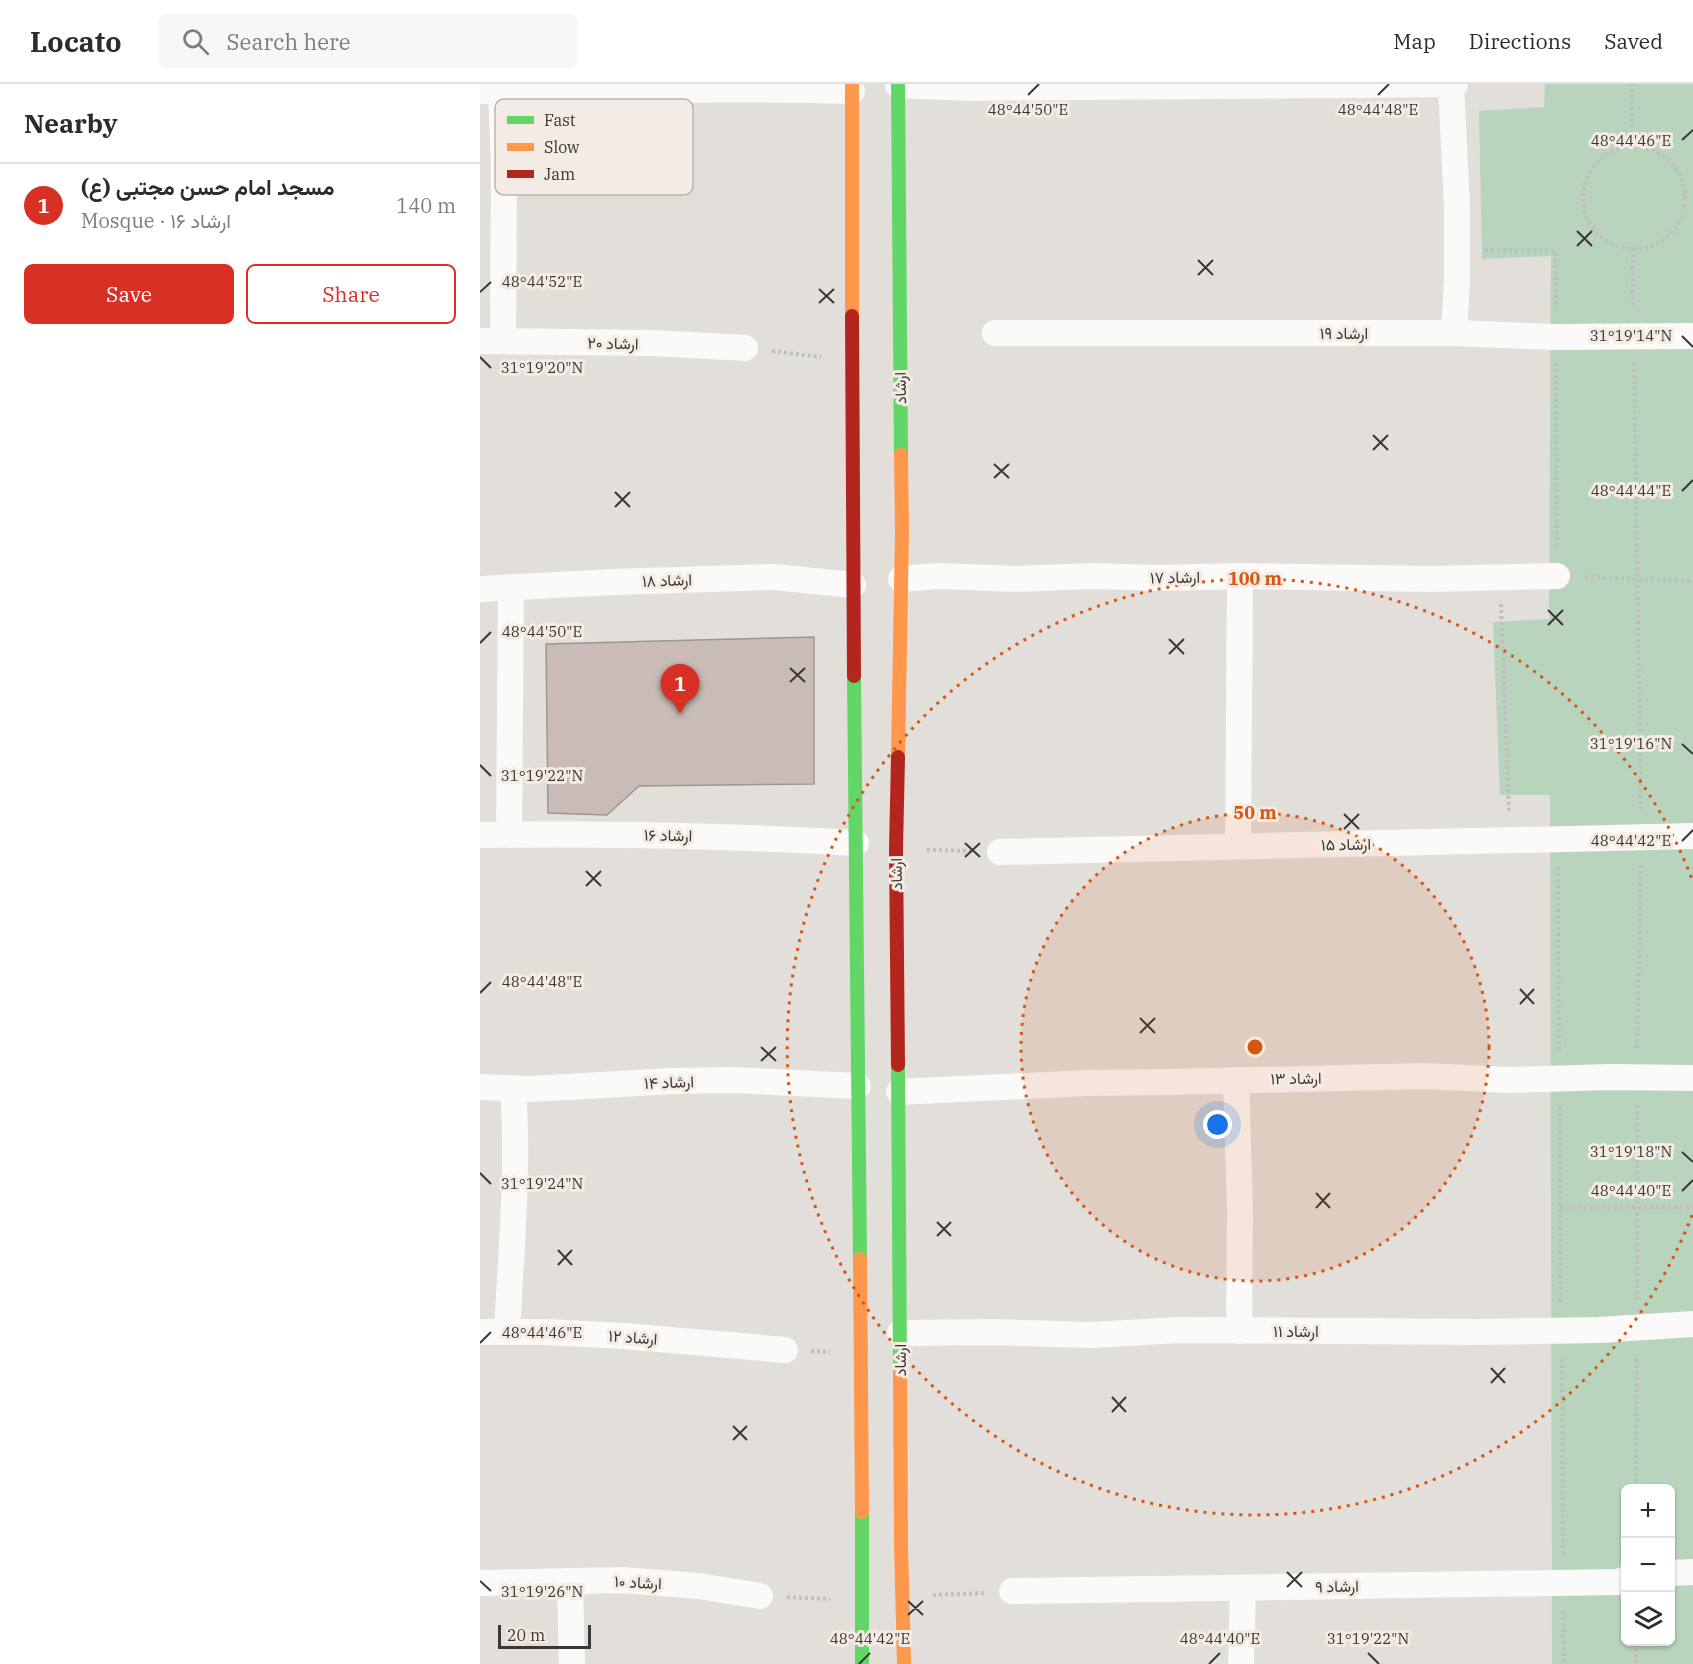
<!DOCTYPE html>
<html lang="en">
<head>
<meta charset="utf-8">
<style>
  :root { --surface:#fff; --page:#f7f7f7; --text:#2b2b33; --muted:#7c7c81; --line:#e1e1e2; --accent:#d93025 }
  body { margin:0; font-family:"IBM Plex Serif",Vazirmatn,serif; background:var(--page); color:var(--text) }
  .controls { position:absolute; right:18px; bottom:18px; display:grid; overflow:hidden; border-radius:9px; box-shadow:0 2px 4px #0004 }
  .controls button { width:54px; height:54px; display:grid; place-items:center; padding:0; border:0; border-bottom:2px solid var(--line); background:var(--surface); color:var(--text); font:30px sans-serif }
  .scale { position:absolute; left:18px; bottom:15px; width:93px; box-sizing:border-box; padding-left:6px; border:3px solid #3a3734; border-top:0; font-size:16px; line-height:21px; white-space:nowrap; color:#3a3734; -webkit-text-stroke:4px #f3ebe4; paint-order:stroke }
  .you { position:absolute; left:738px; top:1041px; width:21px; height:21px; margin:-15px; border:4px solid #fff; border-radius:50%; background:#1a73e8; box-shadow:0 0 0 9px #1a73e833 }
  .badge { display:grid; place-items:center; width:39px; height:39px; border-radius:50%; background:var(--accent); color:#fff; font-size:20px; font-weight:700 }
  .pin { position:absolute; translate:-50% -50px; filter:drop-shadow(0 2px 3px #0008) }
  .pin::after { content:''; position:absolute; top:32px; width:21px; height:18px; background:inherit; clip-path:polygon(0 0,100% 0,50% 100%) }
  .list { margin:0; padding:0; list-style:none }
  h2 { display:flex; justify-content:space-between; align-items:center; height:78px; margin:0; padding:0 24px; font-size:26px }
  h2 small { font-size:20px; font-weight:400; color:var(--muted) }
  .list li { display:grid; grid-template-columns:39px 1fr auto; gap:18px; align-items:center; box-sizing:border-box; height:84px; padding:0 24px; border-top:2px solid var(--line) }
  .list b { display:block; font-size:22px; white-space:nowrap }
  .list p { margin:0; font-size:20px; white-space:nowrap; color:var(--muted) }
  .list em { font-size:20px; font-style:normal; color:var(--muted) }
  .actions { display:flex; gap:12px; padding:18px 24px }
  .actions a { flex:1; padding:14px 0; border:2px solid var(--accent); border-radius:9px; text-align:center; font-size:21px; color:var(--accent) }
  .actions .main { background:var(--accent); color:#fff }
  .icon { flex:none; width:33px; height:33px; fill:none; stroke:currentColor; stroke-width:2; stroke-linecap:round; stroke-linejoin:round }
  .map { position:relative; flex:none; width:1213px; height:1580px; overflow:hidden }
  header { display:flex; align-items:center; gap:36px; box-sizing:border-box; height:84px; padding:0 30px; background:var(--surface); border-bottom:2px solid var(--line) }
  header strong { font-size:28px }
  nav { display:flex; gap:33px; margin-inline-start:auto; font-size:21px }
  .search { width:420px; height:54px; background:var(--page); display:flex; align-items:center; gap:15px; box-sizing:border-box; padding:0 21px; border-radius:9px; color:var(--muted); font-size:22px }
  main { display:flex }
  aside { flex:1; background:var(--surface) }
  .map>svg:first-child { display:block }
</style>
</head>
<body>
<header>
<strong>Locato</strong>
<div class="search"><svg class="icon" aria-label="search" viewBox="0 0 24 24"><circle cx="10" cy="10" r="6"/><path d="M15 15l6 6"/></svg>Search here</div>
<nav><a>Map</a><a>Directions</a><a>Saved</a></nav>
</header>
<main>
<aside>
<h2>Nearby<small></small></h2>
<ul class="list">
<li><span class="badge">1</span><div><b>مسجد امام حسن مجتبی (ع)</b><p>Mosque · ارشاد ۱۶</p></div><em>140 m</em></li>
</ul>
<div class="actions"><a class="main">Save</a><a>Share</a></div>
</aside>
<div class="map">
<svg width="1213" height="1580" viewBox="0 0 1213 1580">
  <rect width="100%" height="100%" fill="#e2deda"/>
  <path fill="#b9d4bc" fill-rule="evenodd" d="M1065,0H1213V1580H1072L1070,711H1020L1013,538L1069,535L1071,172L1002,175L999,27L1064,23ZM1146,1404H1190V1558H1146Z"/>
  <polygon fill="#c9bcb6" stroke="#9a9795" stroke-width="1.5" points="334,553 334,700 159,702 127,731 68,729 66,560"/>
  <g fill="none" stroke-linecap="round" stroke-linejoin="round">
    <g stroke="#c0bfbe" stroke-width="4" stroke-dasharray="3 3" stroke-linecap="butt">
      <polyline points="1151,62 1152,0"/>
      <circle cx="1154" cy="114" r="51"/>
      <polyline points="1153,164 1153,224"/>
      <polyline points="1005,166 1075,167 1076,224"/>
      <polyline points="292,267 341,273"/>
      <polyline points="1076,279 1077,464"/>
      <polyline points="1154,279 1161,725"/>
      <polyline points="1105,493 1213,497"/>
      <polyline points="1021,520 1029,729"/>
      <polyline points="447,766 493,767"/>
      <polyline points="1078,783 1079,967"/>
      <polyline points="1157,964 1161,780"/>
      <polyline points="1080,1023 1081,1219"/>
      <polyline points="1080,1124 1213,1123"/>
      <polyline points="1157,1216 1157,1020"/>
      <polyline points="331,1267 350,1268"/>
      <polyline points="1082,1275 1083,1471"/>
      <polyline points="1156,1404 1157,1272"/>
      <polyline points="453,1511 505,1509"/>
      <polyline points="307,1513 350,1515"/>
      <polyline points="1083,1527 1084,1580"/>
      <polyline points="1156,1558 1156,1580"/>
    </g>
    <g stroke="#fbfaf9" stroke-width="26">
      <polyline points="971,0 977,123 977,196 974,249"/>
      <polyline points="418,1 490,4 975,0"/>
      <path d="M0,7C124,7 248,3 372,7"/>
      <polyline points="21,7 24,80 23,257"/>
      <polyline points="515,249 974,249 1074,253 1213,252"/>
      <polyline points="0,257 172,259 265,264"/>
      <polyline points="421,495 459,492 536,495 613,492 679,494 760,492 951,495 1077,492"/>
      <polyline points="0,505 133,498 294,493 373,501"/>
      <path d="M0,751C125,749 251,752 376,759"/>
      <polyline points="29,751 31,503"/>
      <polyline points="758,762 760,492"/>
      <polyline points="520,768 1213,752"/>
      <polyline points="756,996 760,1125 759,1247"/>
      <polyline points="0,1003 50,1005 194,997 251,996 378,1002"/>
      <polyline points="419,1008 608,999 689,998 945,992 1028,996 1131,993 1213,994"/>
      <polyline points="0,1248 66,1248 145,1252 305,1266"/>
      <path d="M27,1248C31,1167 39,1085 33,1004"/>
      <polyline points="420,1249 515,1248 610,1251 700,1246 1000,1248 1119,1246 1213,1240"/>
      <polyline points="1190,1489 1213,1488"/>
      <polyline points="90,1497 92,1580"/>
      <polyline points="0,1499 142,1496 219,1502 280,1512"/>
      <polyline points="532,1507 1137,1498 1146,1495"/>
      <polyline points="761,1580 763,1504"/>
    </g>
    <g stroke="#63d668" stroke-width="14">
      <polyline points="418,0 421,371"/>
      <polyline points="374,592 380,1175"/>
      <polyline points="418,981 420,1287"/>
      <polyline points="382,1428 382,1580"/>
    </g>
    <g stroke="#ff974d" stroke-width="14">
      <polyline points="372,0 372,232"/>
      <polyline points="418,673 422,447 421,371"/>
      <polyline points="380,1175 382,1428"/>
      <polyline points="420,1287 421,1460 424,1580"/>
    </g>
    <g stroke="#b3261e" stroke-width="14">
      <polyline points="372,232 374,592"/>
      <polyline points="418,981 416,765 418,673"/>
    </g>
  </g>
  <path fill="none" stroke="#3a3734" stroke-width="2" d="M548,11L559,0M898,11L909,0M1202,56L1213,46M1097,147L1112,162M1097,162L1112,147M718,176L733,191M718,191L733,176M339,205L354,219M0,208L11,198M339,219L354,205M1202,252L1213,263M0,273L11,284M893,351L908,366M893,366L908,351M514,380L529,394M514,394L529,380M1202,407L1213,396M135,408L150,423M135,423L150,408M1068,526L1083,541M1068,541L1083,526M689,555L704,570M0,559L11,548M689,570L704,555M310,584L325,598M310,598L325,584M1202,660L1213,670M0,681L11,692M864,730L879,745M864,745L879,730M1202,757L1213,746M485,759L500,773M485,773L500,759M106,787L121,802M106,802L121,787M1040,905L1054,920M0,909L11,898M1040,920L1054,905M660,934L675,949M660,949L675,934M281,963L296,977M281,977L296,963M1202,1068L1213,1078M0,1089L11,1100M1202,1107L1213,1096M836,1109L850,1124M836,1124L850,1109M457,1138L471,1152M457,1152L471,1138M78,1166L92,1181M78,1181L92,1166M0,1259L11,1248M1011,1284L1025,1299M1011,1299L1025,1284M632,1313L646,1328M632,1328L646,1313M253,1342L267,1356M253,1356L267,1342M807,1488L822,1503M0,1497L11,1507M807,1503L822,1488M428,1517L443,1531M428,1531L443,1517M888,1569L899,1580M379,1580L390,1569M729,1580L740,1569"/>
  <circle cx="775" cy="963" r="234" fill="#d75610" fill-opacity=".12"/>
  <g fill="none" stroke="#d75610" stroke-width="3" stroke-dasharray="3 6">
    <circle cx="775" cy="963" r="234"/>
    <path d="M1212 1131A468 468 0 1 1 1212 795"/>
  </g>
  <g text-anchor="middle" stroke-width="6" stroke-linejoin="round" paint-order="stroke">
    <g font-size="16" fill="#3a3734" stroke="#f3ebe4">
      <text x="864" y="255">ارشاد ۱۹</text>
      <text transform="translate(133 259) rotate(1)" y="6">ارشاد ۲۰</text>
      <text transform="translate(420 304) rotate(-91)" y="6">ارشاد</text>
      <text transform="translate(695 493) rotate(-1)" y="6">ارشاد ۱۷</text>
      <text transform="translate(187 496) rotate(-2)" y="6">ارشاد ۱۸</text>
      <text transform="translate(188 751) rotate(1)" y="6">ارشاد ۱۶</text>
      <text transform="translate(866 760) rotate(-1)" y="6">ارشاد ۱۵</text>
      <text transform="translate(416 790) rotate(-91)" y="6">ارشاد</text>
      <text transform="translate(816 994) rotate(-1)" y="6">ارشاد ۱۳</text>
      <text transform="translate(189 998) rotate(-2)" y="6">ارشاد ۱۴</text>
      <text x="816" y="1253">ارشاد ۱۱</text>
      <text transform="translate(153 1253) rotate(4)" y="6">ارشاد ۱۲</text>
      <text transform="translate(420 1276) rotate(-90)" y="6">ارشاد</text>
      <text transform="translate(158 1498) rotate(3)" y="6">ارشاد ۱۰</text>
      <text transform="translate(857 1502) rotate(-1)" y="6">ارشاد ۹</text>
    </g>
  </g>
  <rect x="15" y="15" width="198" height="96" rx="9" fill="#f3ebe4" stroke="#bcb5af" stroke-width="1.5"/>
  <rect x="27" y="32" width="27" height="8" fill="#63d668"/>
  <rect x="27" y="59" width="27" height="8" fill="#ff974d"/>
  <rect x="27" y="86" width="27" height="8" fill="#b3261e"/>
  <g font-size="16" fill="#3a3734">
    <text x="64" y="42">Fast</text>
    <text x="64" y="69">Slow</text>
    <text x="64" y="96">Jam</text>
  </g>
  <g font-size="15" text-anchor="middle" fill="#3a3734" stroke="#f3ebe4" stroke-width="6" stroke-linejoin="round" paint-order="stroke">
    <text x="548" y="31">48°44'50"E</text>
    <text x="898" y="31">48°44'48"E</text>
    <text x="1151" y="62">48°44'46"E</text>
    <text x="62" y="203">48°44'52"E</text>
    <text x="1151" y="257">31°19'14"N</text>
    <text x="62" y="289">31°19'20"N</text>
    <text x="1151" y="412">48°44'44"E</text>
    <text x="62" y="553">48°44'50"E</text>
    <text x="1151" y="665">31°19'16"N</text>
    <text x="62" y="697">31°19'22"N</text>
    <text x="1151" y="762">48°44'42"E</text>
    <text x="62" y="903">48°44'48"E</text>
    <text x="1151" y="1073">31°19'18"N</text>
    <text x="62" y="1105">31°19'24"N</text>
    <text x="1151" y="1112">48°44'40"E</text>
    <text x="62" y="1254">48°44'46"E</text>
    <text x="62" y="1513">31°19'26"N</text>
    <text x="390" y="1560">48°44'42"E</text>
    <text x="740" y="1560">48°44'40"E</text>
    <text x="888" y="1560">31°19'22"N</text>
  </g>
  <circle cx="775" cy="963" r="9" fill="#d75610" stroke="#f3ebe4" stroke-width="3"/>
  <g font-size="18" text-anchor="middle" font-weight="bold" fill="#d75610" stroke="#f3ebe4" stroke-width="6" stroke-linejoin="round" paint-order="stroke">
    <text x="775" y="501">100 m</text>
    <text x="775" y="735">50 m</text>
  </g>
</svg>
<div class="controls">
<button>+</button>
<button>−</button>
<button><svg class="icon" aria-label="layers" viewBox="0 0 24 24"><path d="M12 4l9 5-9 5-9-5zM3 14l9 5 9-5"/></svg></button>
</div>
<div class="scale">20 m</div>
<div class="you"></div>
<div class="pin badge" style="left:200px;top:630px">1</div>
</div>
</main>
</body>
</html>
